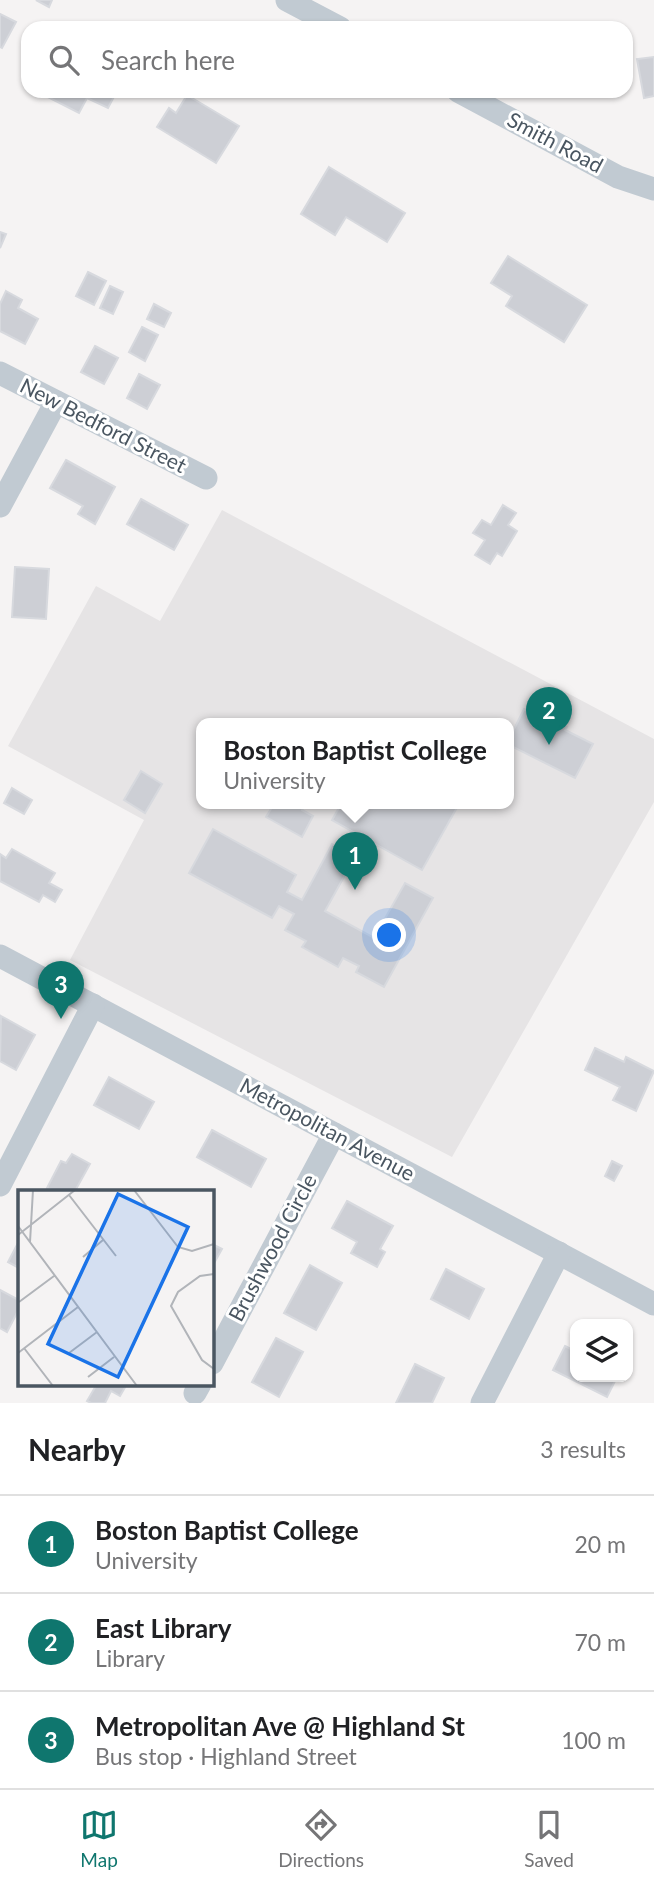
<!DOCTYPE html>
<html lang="en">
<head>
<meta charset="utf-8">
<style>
  :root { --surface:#fff; --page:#f6f6f6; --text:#202124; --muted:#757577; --line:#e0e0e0; --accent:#0f766e }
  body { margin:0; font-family:Lato,sans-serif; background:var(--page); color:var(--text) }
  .controls { position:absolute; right:21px; bottom:21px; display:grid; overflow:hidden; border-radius:14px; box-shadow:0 2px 5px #0004 }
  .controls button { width:63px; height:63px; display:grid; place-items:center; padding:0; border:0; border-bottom:2px solid var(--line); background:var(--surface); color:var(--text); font:35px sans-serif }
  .you { position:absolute; left:390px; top:936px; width:24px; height:24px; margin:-18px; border:5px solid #fff; border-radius:50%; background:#1a73e8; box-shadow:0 0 0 10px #1a73e833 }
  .badge { display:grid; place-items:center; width:46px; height:46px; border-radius:50%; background:var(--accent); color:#fff; font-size:23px; font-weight:700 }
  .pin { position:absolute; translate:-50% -58px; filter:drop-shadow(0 2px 4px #0008) }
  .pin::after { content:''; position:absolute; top:37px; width:24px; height:21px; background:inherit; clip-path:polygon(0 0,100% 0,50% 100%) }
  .popup { position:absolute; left:196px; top:718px; width:318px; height:91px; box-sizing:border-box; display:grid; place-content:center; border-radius:14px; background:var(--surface); filter:drop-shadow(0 2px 5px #0005); font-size:23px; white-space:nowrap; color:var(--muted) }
  .popup b { font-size:26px; color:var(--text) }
  .popup::after { content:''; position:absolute; left:50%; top:100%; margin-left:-14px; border:14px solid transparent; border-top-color:var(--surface) }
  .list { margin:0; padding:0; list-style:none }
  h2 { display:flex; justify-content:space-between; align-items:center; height:91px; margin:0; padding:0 28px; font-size:30px }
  h2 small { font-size:23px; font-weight:400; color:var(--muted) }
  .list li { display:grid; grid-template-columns:46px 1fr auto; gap:21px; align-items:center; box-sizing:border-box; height:98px; padding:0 28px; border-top:2px solid var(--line) }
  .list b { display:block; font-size:26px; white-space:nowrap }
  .list p { margin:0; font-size:23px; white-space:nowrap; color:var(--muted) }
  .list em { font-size:23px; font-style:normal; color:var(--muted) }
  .icon { flex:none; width:38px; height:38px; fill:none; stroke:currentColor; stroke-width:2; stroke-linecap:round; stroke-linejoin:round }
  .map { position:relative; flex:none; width:654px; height:1403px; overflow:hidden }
  .search { position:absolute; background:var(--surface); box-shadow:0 2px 5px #0004; left:21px; right:21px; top:21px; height:77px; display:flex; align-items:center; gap:18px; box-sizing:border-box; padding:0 24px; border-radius:21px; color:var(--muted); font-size:26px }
  .sheet { height:385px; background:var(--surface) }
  nav { display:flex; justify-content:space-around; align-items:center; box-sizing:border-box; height:98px; border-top:2px solid var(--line); background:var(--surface); font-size:19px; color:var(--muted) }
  nav a { display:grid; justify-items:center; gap:4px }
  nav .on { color:var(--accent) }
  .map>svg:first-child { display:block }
</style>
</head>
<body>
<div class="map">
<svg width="654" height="1403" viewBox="0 0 654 1403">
  <rect width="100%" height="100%" fill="#f5f3f3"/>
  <path fill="#e6e4e5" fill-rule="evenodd" d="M222,510L654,739V802L452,1157L70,960L144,820L8,746L96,586L160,621ZM201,724H509V804H201Z"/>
  <g fill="#cdcfd5" stroke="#d7d9de" stroke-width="2">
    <polygon points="36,0 52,0 49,7"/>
    <polygon points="0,14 16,22 2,48 0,47"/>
    <polygon points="654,57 654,96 644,98 637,59"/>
    <polygon points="36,91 117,91 108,108 87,98 79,113"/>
    <polygon points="187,95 239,126 216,163 157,127 169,108 176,113"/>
    <polygon points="329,167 405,213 387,242 346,217 335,235 301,214"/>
    <polygon points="0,232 6,234 0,248"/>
    <polygon points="508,256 587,305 564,342 506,306 512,296 491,283"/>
    <polygon points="88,272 106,281 94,305 76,296"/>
    <polygon points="110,286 123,292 113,314 100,308"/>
    <polygon points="6,291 22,300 18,308 38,319 25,344 0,331 0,304"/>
    <polygon points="154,304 171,313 164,327 147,319"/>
    <polygon points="142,327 158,335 145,361 129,352"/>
    <polygon points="95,346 118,358 104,384 81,372"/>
    <polygon points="139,374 160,385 147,409 127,398"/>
    <polygon points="66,460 115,487 95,524 78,514 83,506 50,488"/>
    <polygon points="141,499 188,525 174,550 127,524"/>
    <polygon points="503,505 516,513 508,525 517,531 502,556 497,553 490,564 475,555 485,540 473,533 482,520 491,525"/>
    <polygon points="15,567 49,569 46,619 12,617"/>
    <polygon points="524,709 550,722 551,719 567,727 565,730 593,744 575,778 509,745 509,739"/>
    <polygon points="141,771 162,784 145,813 124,800"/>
    <polygon points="12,788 32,800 24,814 4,803"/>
    <polygon points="274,804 305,804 302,810 313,816 302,837 266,817"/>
    <polygon points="341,804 459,804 422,870 332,820"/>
    <polygon points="213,829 296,875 287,892 302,900 332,844 355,857 325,911 374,938 405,883 433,898 384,987 356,972 359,966 343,958 338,967 302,947 306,941 285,930 294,914 279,906 272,918 189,873"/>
    <polygon points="12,849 55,873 49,883 62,890 55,902 43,895 39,902 0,881 0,854 6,858"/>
    <polygon points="1,1016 35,1035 16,1070 0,1061"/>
    <polygon points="595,1048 624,1062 626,1057 654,1071 636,1111 613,1100 620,1087 585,1070"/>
    <polygon points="109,1077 154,1102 139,1129 94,1105"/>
    <polygon points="212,1130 266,1159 251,1187 197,1157"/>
    <polygon points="72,1154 90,1164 75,1191 53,1191 47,1188 61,1161 66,1163"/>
    <polygon points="612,1161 622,1166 614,1181 605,1176"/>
    <polygon points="347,1201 393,1226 380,1249 385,1252 377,1267 351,1253 357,1242 332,1228"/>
    <polygon points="19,1241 19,1268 8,1262"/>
    <polygon points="212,1244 222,1249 212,1267"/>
    <polygon points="310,1265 342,1283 316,1330 284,1313"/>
    <polygon points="446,1269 484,1289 469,1319 431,1299"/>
    <polygon points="0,1290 19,1300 19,1309 7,1332 0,1328"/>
    <polygon points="276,1338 303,1352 279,1397 252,1382"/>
    <polygon points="565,1346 575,1351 575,1377 617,1377 607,1397 553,1370"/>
    <polygon points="415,1364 444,1378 432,1403 396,1403"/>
    <polygon points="97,1384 127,1384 120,1396 111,1391 105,1403 91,1403 87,1401"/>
  </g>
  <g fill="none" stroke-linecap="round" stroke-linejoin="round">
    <g stroke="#c1cad2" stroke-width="23">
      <polyline points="287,0 340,28"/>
      <polyline points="458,91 618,177 654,189"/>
      <polyline points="0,373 206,478"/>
      <polyline points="0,506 56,402"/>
      <polyline points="0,956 654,1304"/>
      <polyline points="0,1185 93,1005"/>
      <polyline points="212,1363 334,1134"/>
      <polyline points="195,1393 200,1384"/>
      <polyline points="482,1403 559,1253"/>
    </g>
  </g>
  <g text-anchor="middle" stroke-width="6" stroke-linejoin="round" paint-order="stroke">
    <g font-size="21" fill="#4a5661" stroke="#fff">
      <text transform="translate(555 143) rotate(28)" y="7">Smith Road</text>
      <text transform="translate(103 426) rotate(27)" y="7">New Bedford Street</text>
      <text transform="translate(327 1130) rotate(28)" y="7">Metropolitan Avenue</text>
      <text transform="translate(273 1248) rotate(-62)" y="7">Brushwood Circle</text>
    </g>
  </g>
  <g transform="translate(18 1190)">
    <rect width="196" height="196" fill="#f5f3f3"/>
    <path fill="none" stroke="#b1b4b9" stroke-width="2" d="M116,0L160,57L174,61L196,54M51,5L98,66M0,36L119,196M0,45L57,0M12,52L15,0M65,67L85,50M196,84L182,86L160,102L153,116L184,170L196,179M1,112L36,86M6,158L35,196M0,163L60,117M51,163L79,142M70,187L96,167"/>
    <path fill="#1a73e8" fill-opacity="0.15" stroke="#1a73e8" stroke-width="3.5" d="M100,4L170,37L100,187L30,154Z"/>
    <rect width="196" height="196" fill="none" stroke="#4a5661" stroke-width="3.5"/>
  </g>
</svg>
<div class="controls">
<button><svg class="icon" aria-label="layers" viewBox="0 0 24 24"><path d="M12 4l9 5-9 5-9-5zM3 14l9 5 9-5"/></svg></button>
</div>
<div class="you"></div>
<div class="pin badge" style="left:355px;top:890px">1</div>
<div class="popup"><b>Boston Baptist College</b>University</div>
<div class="pin badge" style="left:549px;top:745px">2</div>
<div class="pin badge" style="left:61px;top:1019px">3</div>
<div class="search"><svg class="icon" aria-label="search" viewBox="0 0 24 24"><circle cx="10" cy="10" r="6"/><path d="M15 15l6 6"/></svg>Search here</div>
</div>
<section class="sheet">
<h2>Nearby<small>3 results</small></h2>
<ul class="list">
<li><span class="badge">1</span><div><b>Boston Baptist College</b><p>University</p></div><em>20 m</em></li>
<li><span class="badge">2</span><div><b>East Library</b><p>Library</p></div><em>70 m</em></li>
<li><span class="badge">3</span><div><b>Metropolitan Ave @ Highland St</b><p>Bus stop · Highland Street</p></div><em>100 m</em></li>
</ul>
</section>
<nav>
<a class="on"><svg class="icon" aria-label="map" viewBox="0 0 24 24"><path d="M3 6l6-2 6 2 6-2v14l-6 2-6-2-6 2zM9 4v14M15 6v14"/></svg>Map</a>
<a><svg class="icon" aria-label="directions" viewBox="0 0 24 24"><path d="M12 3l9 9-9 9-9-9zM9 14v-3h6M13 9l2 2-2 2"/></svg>Directions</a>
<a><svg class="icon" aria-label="saved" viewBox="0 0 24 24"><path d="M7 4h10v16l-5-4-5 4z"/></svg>Saved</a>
</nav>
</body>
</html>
